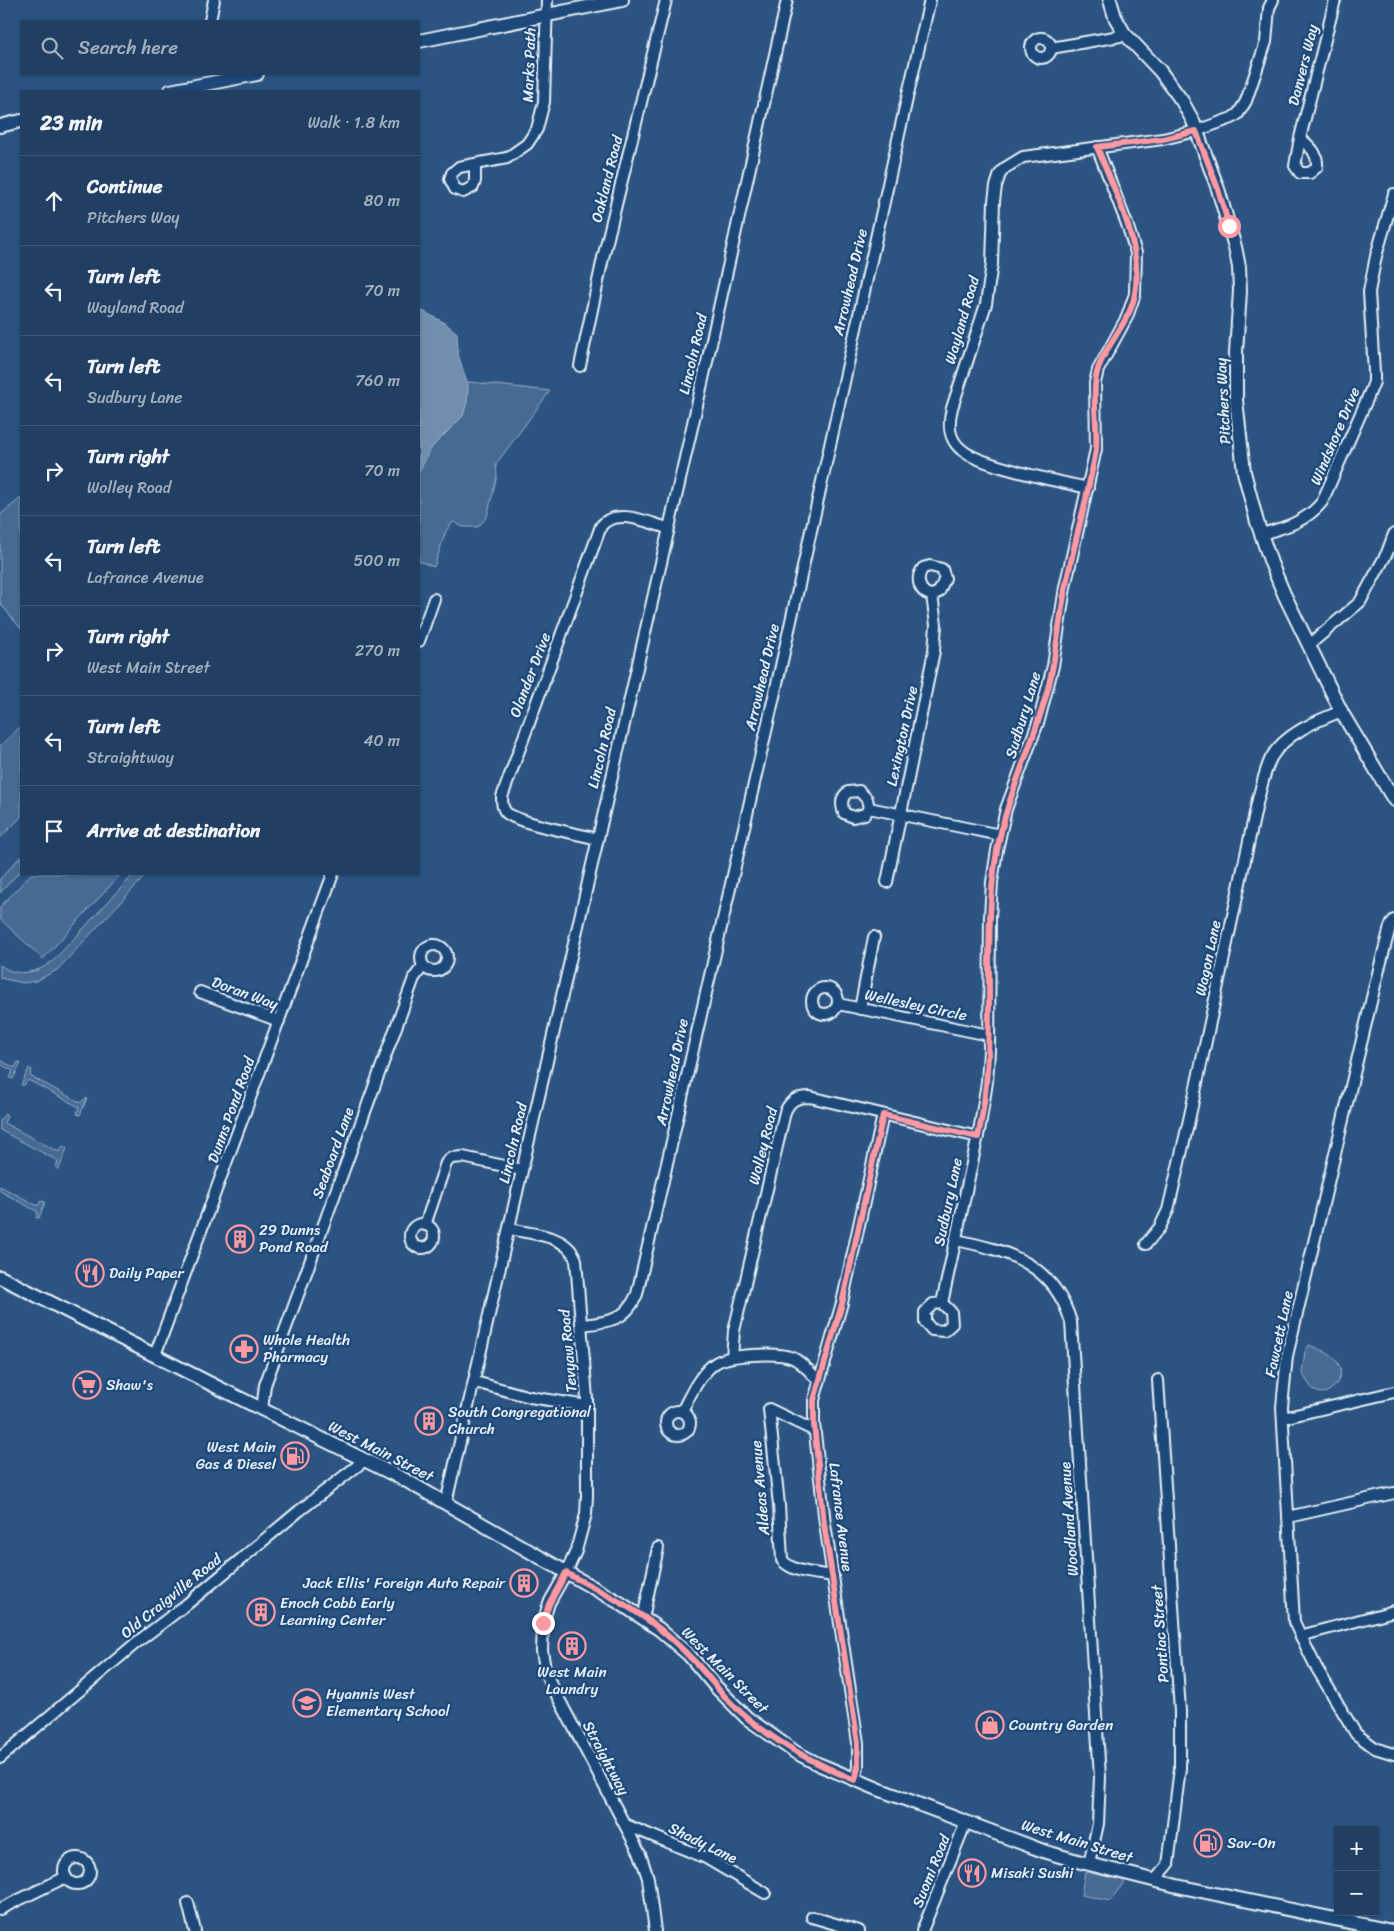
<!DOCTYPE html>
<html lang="en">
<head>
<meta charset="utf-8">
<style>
  :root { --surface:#203f62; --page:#284668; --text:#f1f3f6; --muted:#a2afbe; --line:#3d5877 }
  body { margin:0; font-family:Sriracha,sans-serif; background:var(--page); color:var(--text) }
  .controls { position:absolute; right:15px; bottom:15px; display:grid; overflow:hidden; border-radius:0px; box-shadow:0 1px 4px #0004 }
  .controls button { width:45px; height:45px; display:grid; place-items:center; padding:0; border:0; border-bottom:1px solid var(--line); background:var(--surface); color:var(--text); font:25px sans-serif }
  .stop { position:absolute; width:15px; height:15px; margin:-11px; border:4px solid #ff9aa2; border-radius:50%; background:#fff }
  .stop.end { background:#ff9aa2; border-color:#fff; box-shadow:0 1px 5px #0008 }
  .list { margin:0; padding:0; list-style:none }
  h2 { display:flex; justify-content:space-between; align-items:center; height:65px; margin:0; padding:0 20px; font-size:21px }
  h2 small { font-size:16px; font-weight:400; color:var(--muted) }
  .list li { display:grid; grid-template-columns:32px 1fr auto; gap:15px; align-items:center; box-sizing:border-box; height:90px; padding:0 20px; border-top:1px solid var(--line) }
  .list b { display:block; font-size:19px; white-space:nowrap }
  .list p { margin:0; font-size:16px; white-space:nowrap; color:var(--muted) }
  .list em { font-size:16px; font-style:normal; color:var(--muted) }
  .icon { flex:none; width:28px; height:28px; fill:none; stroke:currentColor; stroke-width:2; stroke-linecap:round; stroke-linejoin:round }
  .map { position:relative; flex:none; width:1394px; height:1931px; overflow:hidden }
  .search { position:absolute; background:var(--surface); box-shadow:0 1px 4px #0004; left:20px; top:20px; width:400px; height:55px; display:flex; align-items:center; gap:12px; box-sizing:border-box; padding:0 18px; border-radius:0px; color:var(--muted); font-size:19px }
  .panel { position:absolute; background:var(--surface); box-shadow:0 1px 4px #0004; left:20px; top:90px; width:400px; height:785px; border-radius:0px }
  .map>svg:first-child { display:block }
</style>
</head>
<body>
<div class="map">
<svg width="1394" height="1931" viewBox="0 0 1394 1931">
  <rect width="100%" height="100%" fill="#2b5482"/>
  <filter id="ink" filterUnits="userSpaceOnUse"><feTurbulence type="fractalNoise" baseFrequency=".02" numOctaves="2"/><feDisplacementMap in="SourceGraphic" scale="10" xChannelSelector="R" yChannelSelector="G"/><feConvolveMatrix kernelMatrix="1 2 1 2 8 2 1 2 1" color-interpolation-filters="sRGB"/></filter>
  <g filter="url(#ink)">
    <g fill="#476b93" stroke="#98aec6">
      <polygon points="419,339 443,379 550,391 496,464 497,476 487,517 478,527 463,527 453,522 446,531 434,567 419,561"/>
      <polygon points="21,498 21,629 0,603 0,515"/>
      <polygon points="21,726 21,817 0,838 0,746"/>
      <polygon points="21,856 21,870 0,893 0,879"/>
      <polygon points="31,874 121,874 43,959 0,919 0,907"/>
      <path d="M134,874H147L57,970L36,981L23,983L0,978V965C18,979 40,972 55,959Z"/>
      <polygon points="0,1060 15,1068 18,1062 21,1063 13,1079 10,1078 13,1071 0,1064"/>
      <polygon points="29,1068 32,1070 30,1076 81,1103 84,1099 87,1098 80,1115 77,1114 79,1107 28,1080 24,1085 21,1085"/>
      <polygon points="5,1114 7,1116 4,1123 59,1152 63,1146 67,1148 59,1169 56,1168 58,1161 0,1130 0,1121"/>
      <polygon points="0,1186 38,1206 41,1201 45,1202 39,1218 36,1218 38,1212 0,1191"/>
      <path d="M1309,1345C1319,1349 1334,1354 1339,1365C1346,1378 1328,1401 1314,1390C1309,1386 1306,1379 1302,1373L1305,1352Z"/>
      <polygon points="1085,1872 1124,1880 1124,1882 1110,1901 1081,1895"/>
    </g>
    <polygon fill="#708ead" stroke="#a0b6cb" points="419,309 445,323 457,333 458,354 468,386 467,402 463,416 432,447 419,472"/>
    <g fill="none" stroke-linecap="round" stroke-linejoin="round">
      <g stroke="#e8f1f8" stroke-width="14">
        <g id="minor">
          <polyline points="210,21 214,0"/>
          <circle cx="1041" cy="48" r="10"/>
          <polyline points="1051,48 1126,35"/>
          <path d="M1300,138C1310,147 1318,152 1317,167L1310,173H1300L1295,166L1300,138L1335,0"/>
          <polyline points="475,165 475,181 473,187 463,192 455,189 450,179 452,173 459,167 507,158 527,144 537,129 544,102 547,0"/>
          <polyline points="580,366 603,258 666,0"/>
          <path d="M1088,488C1061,482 980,466 962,450C948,439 948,424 952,408L986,304L992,264L994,201L996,186L1000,174L1005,168L1023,157L1163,139L1196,131L1232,118L1238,114L1246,101L1266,42L1269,8L1273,0"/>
          <path d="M1261,534C1284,528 1306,522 1322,502L1368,397L1374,382V372L1369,292L1376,256L1394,194"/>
          <polyline points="419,641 434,599"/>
          <polyline points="1309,645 1360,602 1387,553 1394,534"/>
          <path d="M869,808L867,799L859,791L848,792C841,797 841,805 844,813L853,817L865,814L869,808L1000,835"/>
          <path d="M597,839C576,833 525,825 508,814C502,810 502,803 502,797L601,526C616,507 649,523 668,528"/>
          <path d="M887,882L934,651L936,625L932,595L939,592L945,578L942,569L930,566L923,568C915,578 919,594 932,595"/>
          <polyline points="1394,920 1390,927 1375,985 1287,1356 1282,1407 1294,1622 1316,1667 1356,1734 1375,1748 1394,1754"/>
          <circle cx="434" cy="958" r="13"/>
          <circle cx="825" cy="1001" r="13"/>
          <polyline points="200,992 279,1021"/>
          <polyline points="838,1004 989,1035"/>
          <polyline points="860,1009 874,937"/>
          <circle cx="422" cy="1236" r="12"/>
          <polyline points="425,1225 446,1163 451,1158 463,1157 522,1170"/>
          <path d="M509,1229C531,1234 567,1234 576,1260L587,1399V1496L586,1514L576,1551L566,1573L549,1603L543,1623L542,1651L546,1674L551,1684L640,1854L648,1878L655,1931"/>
          <path d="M956,1240C1009,1251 1054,1264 1071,1322L1100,1777L1098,1824L1089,1864"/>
          <path d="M1146,1244L1160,1227L1168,1210L1189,1120L1258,799C1262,785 1265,770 1271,758C1284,734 1318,720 1342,711"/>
          <polyline points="942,1303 933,1304 925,1312 925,1322 932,1330 944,1331 952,1324 951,1312 942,1303 980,1126 987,1082 989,1051 990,917 992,882 997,850 1006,809 1039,720 1053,666 1065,587 1096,449 1095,383 1098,370 1127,317 1135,294 1136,253 1127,224 1097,147"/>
          <path d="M582,1325C608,1322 626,1321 637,1294L781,666L908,94L930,0"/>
          <polyline points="155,1355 333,874"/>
          <path d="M732,1357L734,1331L785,1112C790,1100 797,1097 810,1097L978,1137"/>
          <polyline points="475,1382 530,1397 587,1406"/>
          <polyline points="262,1410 265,1385 414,978 423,966"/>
          <path d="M682,1411C690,1396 699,1375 714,1364C726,1354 779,1352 793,1358C803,1363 811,1373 819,1381"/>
          <circle cx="678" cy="1423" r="12"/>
          <polyline points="1283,1418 1394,1392"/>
          <path d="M815,1431L769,1409L779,1505L782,1560C793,1573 816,1573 833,1576"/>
          <polyline points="446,1503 709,353 787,0"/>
          <polyline points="1288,1517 1394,1493"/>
          <polyline points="643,1618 658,1548"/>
          <polyline points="1300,1636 1394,1611"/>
          <polyline points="0,1758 136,1643 187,1604 299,1511 365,1460"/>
          <polyline points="855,1780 858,1767 858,1743 825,1524 814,1424 814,1400 842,1303 883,1115"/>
          <polyline points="626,1825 706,1858 765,1893"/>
          <circle cx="77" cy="1871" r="13"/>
          <polyline points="1155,1880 1168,1865 1180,1768 1180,1711 1158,1380"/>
          <polyline points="188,1903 195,1931"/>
          <polyline points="0,1909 66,1877"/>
          <polyline points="812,1917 859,1931"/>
          <polyline points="922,1931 966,1822"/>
        </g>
      </g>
      <g stroke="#e8f1f8" stroke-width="16">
        <g id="major">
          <polyline points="1110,0 1115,17 1124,33 1160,71 1182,101 1193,121 1218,189 1235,247 1239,267 1240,291 1236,352 1236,400 1244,472 1257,522 1271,563 1284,594 1342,713 1394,800"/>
          <polyline points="419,41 622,0"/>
          <polyline points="170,91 257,74"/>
          <polyline points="0,126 21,121"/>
          <polyline points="0,1277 219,1388 405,1480 620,1603 659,1629 689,1655 716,1687 747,1718 795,1752 818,1764 878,1789 1046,1852 1081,1862 1177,1886 1392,1931"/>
        </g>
      </g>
      <use href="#minor" stroke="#1f4a7a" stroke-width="10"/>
      <use href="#major" stroke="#1f4a7a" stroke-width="12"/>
    </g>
  </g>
  <g fill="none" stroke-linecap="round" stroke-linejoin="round" filter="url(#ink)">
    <path stroke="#ff9aa2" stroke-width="6" d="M543,1623L549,1604L566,1573C598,1590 633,1607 661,1630C670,1638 681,1647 689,1656C704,1670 715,1687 730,1702C765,1737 808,1761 855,1780L858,1767V1743L824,1524L814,1424V1400L842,1304L883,1115L978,1137C999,1042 980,946 997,851C1007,792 1037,739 1050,680C1057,648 1060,616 1066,584C1072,555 1079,527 1086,499C1089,482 1094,465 1096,449C1098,425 1092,400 1096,377C1100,353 1122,331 1131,308C1150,258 1116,194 1097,147L1163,139L1196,131L1218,189L1229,226"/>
  </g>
  <defs>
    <g id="building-ring" transform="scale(1.4375)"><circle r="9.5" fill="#1f4a7a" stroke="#ff9aa2" stroke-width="1.5"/><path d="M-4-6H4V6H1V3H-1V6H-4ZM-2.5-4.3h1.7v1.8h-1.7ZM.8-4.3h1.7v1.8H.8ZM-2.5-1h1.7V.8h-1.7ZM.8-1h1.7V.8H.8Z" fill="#ff9aa2"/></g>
    <g id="restaurant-ring" transform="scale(1.4375)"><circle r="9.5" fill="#1f4a7a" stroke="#ff9aa2" stroke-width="1.5"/><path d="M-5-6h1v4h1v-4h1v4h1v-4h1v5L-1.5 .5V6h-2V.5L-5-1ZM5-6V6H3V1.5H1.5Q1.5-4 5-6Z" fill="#ff9aa2"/></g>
    <g id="pharmacy-ring" transform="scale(1.4375)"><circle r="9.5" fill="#1f4a7a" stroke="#ff9aa2" stroke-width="1.5"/><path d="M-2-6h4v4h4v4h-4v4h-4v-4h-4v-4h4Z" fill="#ff9aa2"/></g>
    <g id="supermarket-ring" transform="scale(1.4375)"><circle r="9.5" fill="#1f4a7a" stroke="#ff9aa2" stroke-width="1.5"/><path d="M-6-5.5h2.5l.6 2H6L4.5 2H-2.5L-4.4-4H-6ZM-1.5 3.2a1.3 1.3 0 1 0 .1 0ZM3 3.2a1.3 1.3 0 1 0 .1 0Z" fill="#ff9aa2"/></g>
    <g id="fuel-ring" transform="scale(1.4375)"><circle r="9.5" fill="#1f4a7a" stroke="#ff9aa2" stroke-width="1.5"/><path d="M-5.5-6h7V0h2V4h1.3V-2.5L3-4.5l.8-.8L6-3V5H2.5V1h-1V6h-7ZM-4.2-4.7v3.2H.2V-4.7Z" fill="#ff9aa2"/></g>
    <g id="school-ring" transform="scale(1.4375)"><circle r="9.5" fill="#1f4a7a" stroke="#ff9aa2" stroke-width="1.5"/><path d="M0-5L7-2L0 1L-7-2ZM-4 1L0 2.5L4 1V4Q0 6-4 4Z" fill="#ff9aa2"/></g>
    <g id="shop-ring" transform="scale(1.4375)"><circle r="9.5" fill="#1f4a7a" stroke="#ff9aa2" stroke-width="1.5"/><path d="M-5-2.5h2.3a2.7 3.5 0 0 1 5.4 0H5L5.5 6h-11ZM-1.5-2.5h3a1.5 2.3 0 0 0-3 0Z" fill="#ff9aa2"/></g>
  </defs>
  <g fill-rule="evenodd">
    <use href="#building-ring" x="240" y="1239"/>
    <use href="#restaurant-ring" x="90" y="1273"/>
    <use href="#pharmacy-ring" x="244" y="1349"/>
    <use href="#supermarket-ring" x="87" y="1385"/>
    <use href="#building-ring" x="429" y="1421"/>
    <use href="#fuel-ring" x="295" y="1456"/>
    <use href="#building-ring" x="524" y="1583"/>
    <use href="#building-ring" x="261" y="1612"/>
    <use href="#building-ring" x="572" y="1646"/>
    <use href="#school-ring" x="307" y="1703"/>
    <use href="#shop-ring" x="990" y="1725"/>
    <use href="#fuel-ring" x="1208" y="1843"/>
    <use href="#restaurant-ring" x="972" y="1873"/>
  </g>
  <g text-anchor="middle" stroke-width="5" stroke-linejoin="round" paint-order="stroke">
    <g font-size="15" fill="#e8f1f8" stroke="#1f4a7a">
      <text transform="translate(529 65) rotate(-88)" y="5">Marks Path</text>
      <text transform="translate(1303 65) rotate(-76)" y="5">Danvers Way</text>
      <text transform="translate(607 179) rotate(-76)" y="5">Oakland Road</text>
      <text transform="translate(850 282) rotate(-77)" y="5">Arrowhead Drive</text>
      <text transform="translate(962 320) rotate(-74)" y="5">Wayland Road</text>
      <text transform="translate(693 354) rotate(-77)" y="5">Lincoln Road</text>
      <text transform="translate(1223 401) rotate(-93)" y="5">Pitchers Way</text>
      <text transform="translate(1335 436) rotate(-67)" y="5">Windshore Drive</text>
      <text transform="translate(530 675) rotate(-69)" y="5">Olander Drive</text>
      <text transform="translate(762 677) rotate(-77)" y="5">Arrowhead Drive</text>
      <text transform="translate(1023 715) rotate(-73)" y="5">Sudbury Lane</text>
      <text transform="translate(902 736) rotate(-78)" y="5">Lexington Drive</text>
      <text transform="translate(602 748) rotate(-77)" y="5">Lincoln Road</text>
      <text transform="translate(1208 958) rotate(-78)" y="5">Wagon Lane</text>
      <text transform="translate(245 993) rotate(20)" y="5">Doran Way</text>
      <text transform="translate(916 1005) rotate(12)" y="5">Wellesley Circle</text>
      <text transform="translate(672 1072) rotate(-78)" y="5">Arrowhead Drive</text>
      <text transform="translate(231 1110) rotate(-70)" y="5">Dunns Pond Road</text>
      <text transform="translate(513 1143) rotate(-77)" y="5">Lincoln Road</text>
      <text transform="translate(763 1146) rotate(-76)" y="5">Wolley Road</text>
      <text transform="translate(333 1153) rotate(-70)" y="5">Seaboard Lane</text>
      <text transform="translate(948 1202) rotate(-78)" y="5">Sudbury Lane</text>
      <text transform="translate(1279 1334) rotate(-78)" y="5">Fawcett Lane</text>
      <text transform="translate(568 1351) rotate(-95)" y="5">Tevyaw Road</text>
      <text transform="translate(381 1451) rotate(27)" y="5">West Main Street</text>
      <text transform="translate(760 1488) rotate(-95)" y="5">Aldeas Avenue</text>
      <text transform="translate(841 1517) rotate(83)" y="5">Lafrance Avenue</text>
      <text transform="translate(1069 1519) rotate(-94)" y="5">Woodland Avenue</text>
      <text transform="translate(171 1596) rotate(-39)" y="5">Old Craigville Road</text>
      <text transform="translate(1160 1634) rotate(-94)" y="5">Pontiac Street</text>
      <text transform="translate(725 1670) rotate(45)" y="5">West Main Street</text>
      <text transform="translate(606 1758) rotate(62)" y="5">Straightway</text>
      <text transform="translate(1077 1841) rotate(17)" y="5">West Main Street</text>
      <text transform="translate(703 1843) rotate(26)" y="5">Shady Lane</text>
      <text transform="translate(931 1871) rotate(-68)" y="5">Suomi Road</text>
    </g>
    <g font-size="15" fill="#e8f1f8" stroke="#1f4a7a" text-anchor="start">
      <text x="259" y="1235">29 Dunns<tspan x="259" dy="17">Pond Road</tspan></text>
      <text x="109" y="1278">Daily Paper</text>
      <text x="263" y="1345">Whole Health<tspan x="263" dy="17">Pharmacy</tspan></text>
      <text x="106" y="1390">Shaw's</text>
      <text x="448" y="1417">South Congregational<tspan x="448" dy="17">Church</tspan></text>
      <text x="276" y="1452" text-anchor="end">West Main<tspan x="276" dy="17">Gas &amp; Diesel</tspan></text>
      <text x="505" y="1588" text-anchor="end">Jack Ellis' Foreign Auto Repair</text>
      <text x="280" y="1608">Enoch Cobb Early<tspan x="280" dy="17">Learning Center</tspan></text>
      <text x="572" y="1677" text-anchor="middle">West Main<tspan x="572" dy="17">Laundry</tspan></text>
      <text x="326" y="1699">Hyannis West<tspan x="326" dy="17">Elementary School</tspan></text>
      <text x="1009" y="1730">Country Garden</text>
      <text x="1227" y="1848">Sav-On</text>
      <text x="991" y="1878">Misaki Sushi</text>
    </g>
  </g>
</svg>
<div class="controls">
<button>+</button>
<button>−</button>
</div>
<div class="stop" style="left:1229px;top:226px"></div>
<div class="stop end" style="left:543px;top:1623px"></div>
<div class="search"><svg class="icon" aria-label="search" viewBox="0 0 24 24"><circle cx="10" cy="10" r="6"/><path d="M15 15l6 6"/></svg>Search here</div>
<section class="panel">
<h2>23 min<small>Walk · 1.8 km</small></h2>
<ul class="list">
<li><svg class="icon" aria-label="ahead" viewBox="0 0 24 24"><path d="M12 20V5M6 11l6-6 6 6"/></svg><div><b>Continue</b><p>Pitchers Way</p></div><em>80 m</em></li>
<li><svg class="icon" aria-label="left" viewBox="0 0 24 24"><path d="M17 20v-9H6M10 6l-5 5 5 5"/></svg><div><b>Turn left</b><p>Wayland Road</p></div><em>70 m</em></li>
<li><svg class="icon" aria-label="left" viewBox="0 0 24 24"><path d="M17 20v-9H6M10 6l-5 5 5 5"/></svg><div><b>Turn left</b><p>Sudbury Lane</p></div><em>760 m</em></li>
<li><svg class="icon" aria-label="right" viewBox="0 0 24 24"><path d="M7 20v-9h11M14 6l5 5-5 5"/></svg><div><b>Turn right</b><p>Wolley Road</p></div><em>70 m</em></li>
<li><svg class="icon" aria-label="left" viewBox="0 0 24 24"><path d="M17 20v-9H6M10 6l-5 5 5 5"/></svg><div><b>Turn left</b><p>Lafrance Avenue</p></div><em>500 m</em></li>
<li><svg class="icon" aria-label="right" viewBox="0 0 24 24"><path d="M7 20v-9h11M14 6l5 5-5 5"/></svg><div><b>Turn right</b><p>West Main Street</p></div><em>270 m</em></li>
<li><svg class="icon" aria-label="left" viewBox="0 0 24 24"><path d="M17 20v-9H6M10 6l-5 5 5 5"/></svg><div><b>Turn left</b><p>Straightway</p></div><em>40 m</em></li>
<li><svg class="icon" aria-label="arrive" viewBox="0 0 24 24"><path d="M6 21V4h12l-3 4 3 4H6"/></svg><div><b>Arrive at destination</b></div></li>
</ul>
</section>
</div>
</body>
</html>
